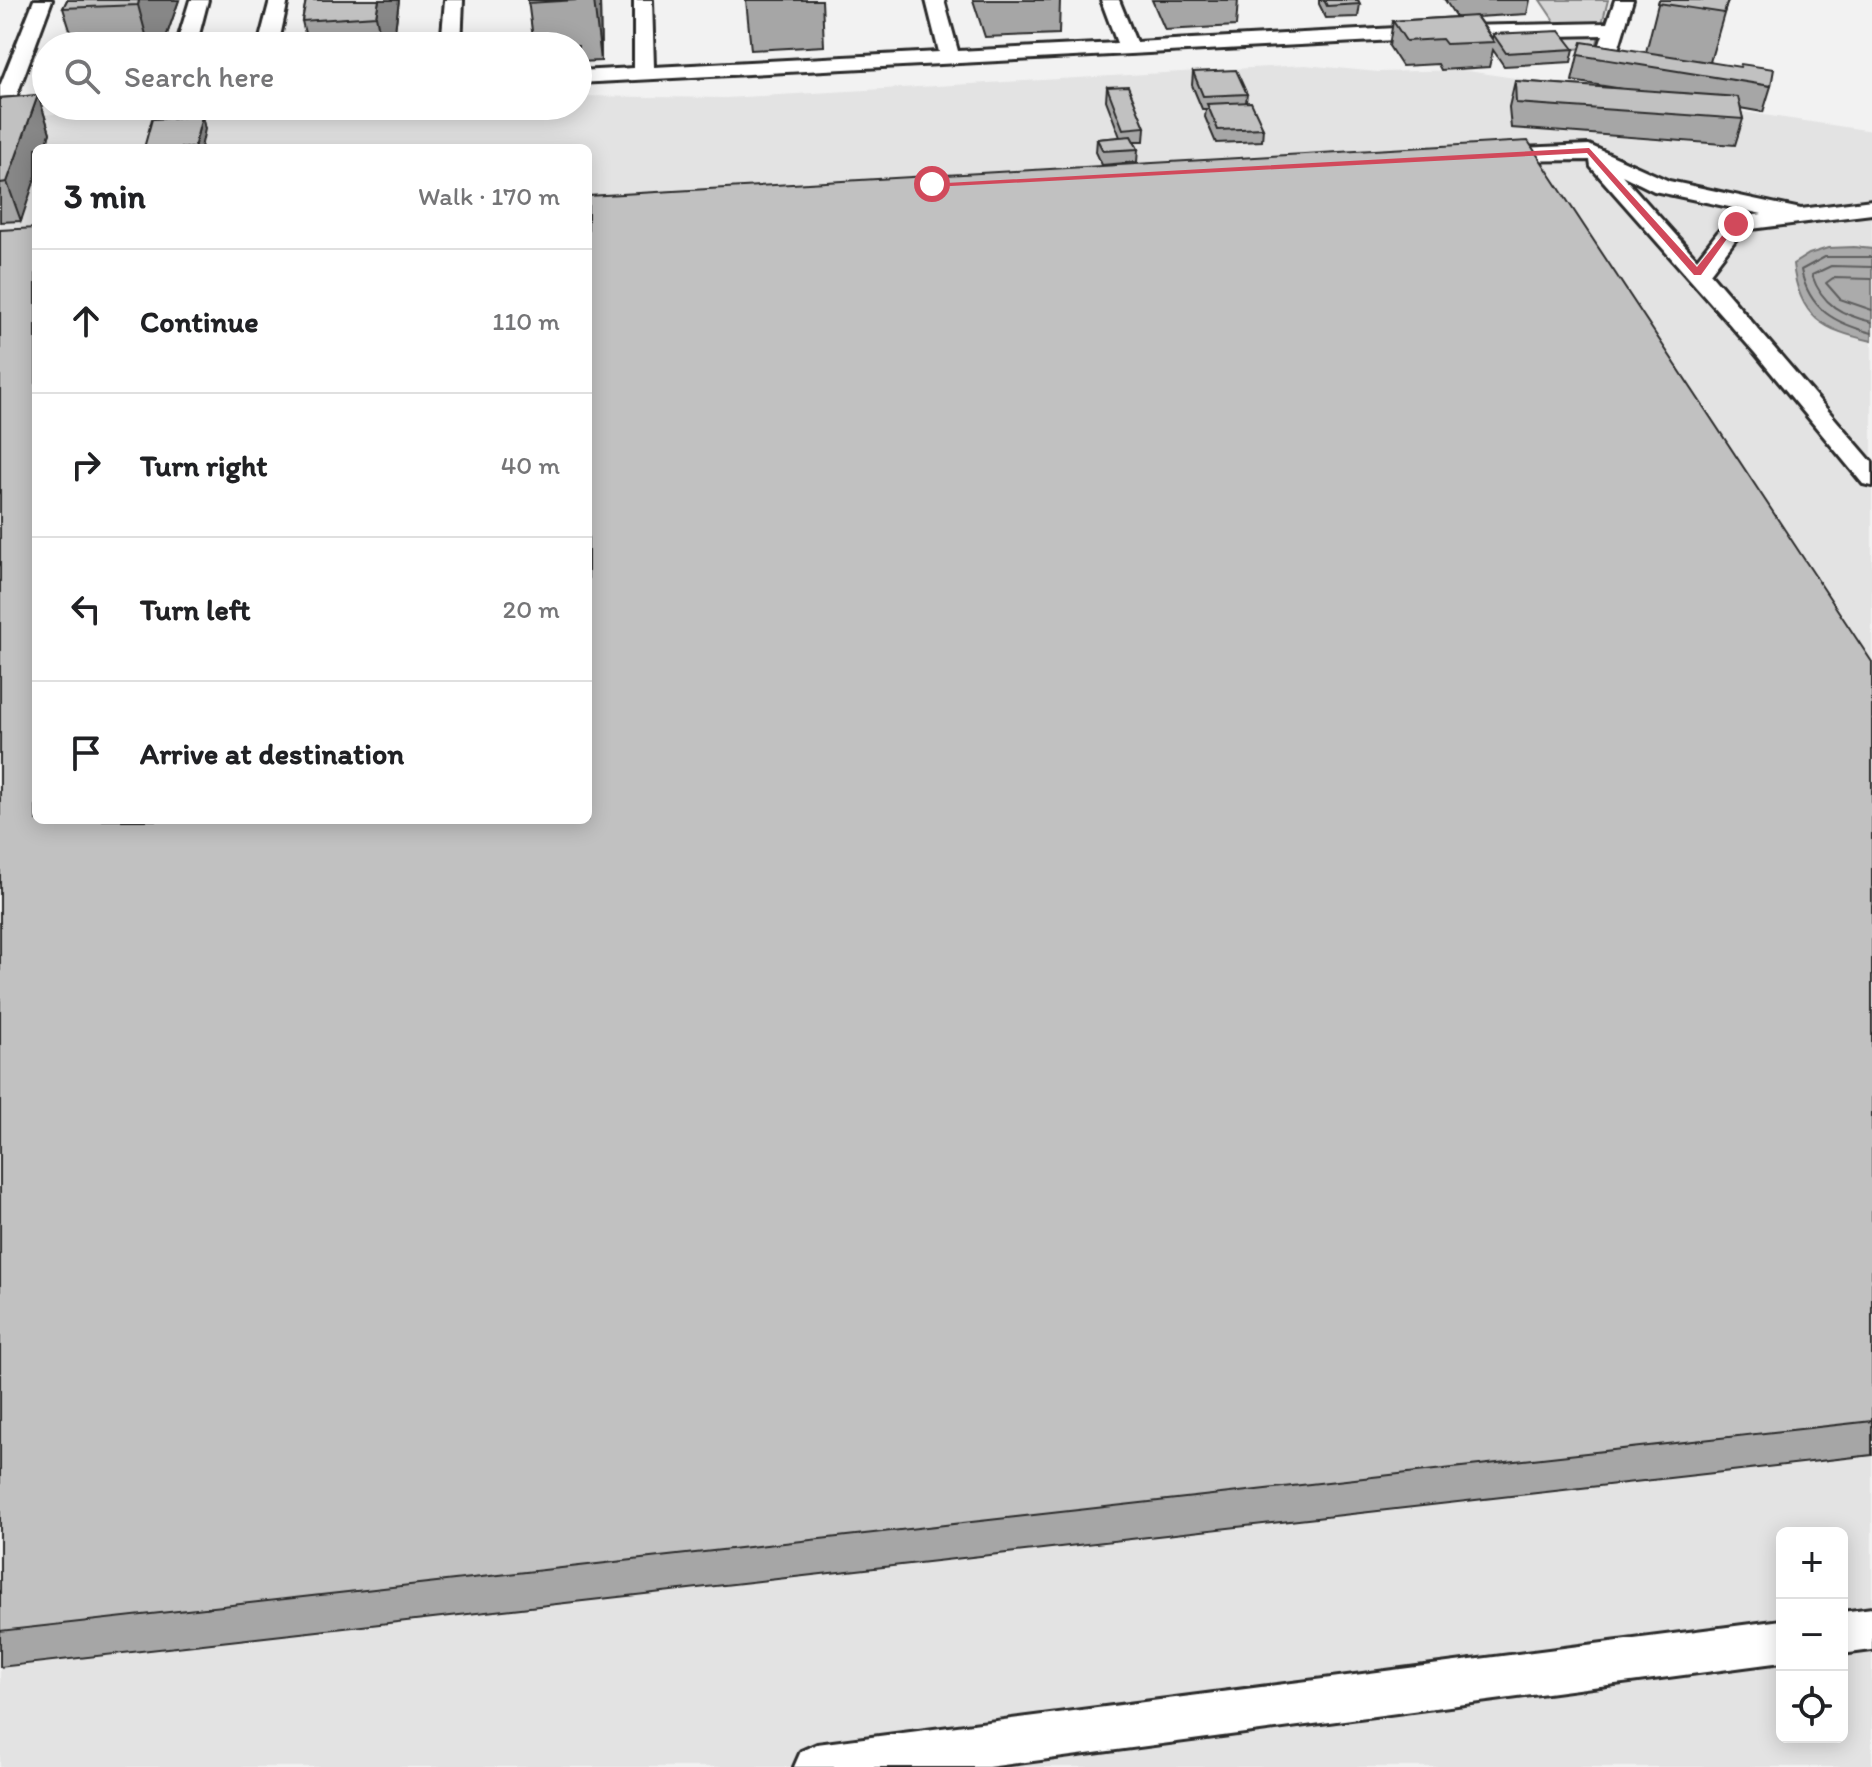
<!DOCTYPE html>
<html lang="en">
<head>
<meta charset="utf-8">
<style>
  :root { --surface:#fff; --page:#f6f6f6; --text:#202124; --muted:#757577; --line:#e0e0e0 }
  body { margin:0; font-family:Itim,sans-serif; background:var(--page); color:var(--text) }
  .controls { position:absolute; right:24px; bottom:24px; display:grid; overflow:hidden; border-radius:12px; box-shadow:0 4px 20px #0003 }
  .controls button { width:72px; height:72px; display:grid; place-items:center; padding:0; border:0; border-bottom:2px solid var(--line); background:var(--surface); color:var(--text); font:40px sans-serif }
  .stop { position:absolute; width:24px; height:24px; margin:-18px; border:6px solid #d1495b; border-radius:50%; background:#fff }
  .stop.end { background:#d1495b; border-color:#fff; box-shadow:0 2px 8px #0008 }
  .list { margin:0; padding:0; list-style:none }
  h2 { display:flex; justify-content:space-between; align-items:center; height:104px; margin:0; padding:0 32px; font-size:34px }
  h2 small { font-size:26px; font-weight:400; color:var(--muted) }
  .list li { display:grid; grid-template-columns:52px 1fr auto; gap:24px; align-items:center; box-sizing:border-box; height:144px; padding:0 32px; border-top:2px solid var(--line) }
  .list b { display:block; font-size:30px; white-space:nowrap }
  .list em { font-size:26px; font-style:normal; color:var(--muted) }
  .icon { flex:none; width:44px; height:44px; fill:none; stroke:currentColor; stroke-width:2; stroke-linecap:round; stroke-linejoin:round }
  .map { position:relative; flex:none; width:1872px; height:1767px; overflow:hidden }
  .search { position:absolute; background:var(--surface); box-shadow:0 4px 20px #0003; left:32px; top:32px; width:560px; height:88px; display:flex; align-items:center; gap:20px; box-sizing:border-box; padding:0 28px; border-radius:44px; color:var(--muted); font-size:30px }
  .panel { position:absolute; background:var(--surface); box-shadow:0 4px 20px #0003; left:32px; top:144px; width:560px; height:680px; border-radius:12px }
  .map>svg:first-child { display:block }
</style>
</head>
<body>
<div class="map">
<svg width="1872" height="1767" viewBox="0 0 1872 1767">
  <rect width="100%" height="100%" fill="#f2f2f2"/>
  <filter id="ink" filterUnits="userSpaceOnUse"><feTurbulence type="fractalNoise" baseFrequency=".0125" numOctaves="2"/><feDisplacementMap in="SourceGraphic" scale="16" xChannelSelector="R" yChannelSelector="G"/><feConvolveMatrix kernelMatrix="1 2 1 2 8 2 1 2 1" color-interpolation-filters="sRGB"/></filter>
  <g filter="url(#ink)">
    <path fill="#e3e3e3" fill-rule="evenodd" d="M1305,65L1378,72L1461,70L1872,131V1767H0V119L138,106H578V96L726,98ZM36,148H588V820H36ZM1782,1533H1842V1737H1782Z"/>
    <polygon fill="#d5d5d5" stroke="#808080" stroke-width="2" points="1540,0 1608,0 1596,47 1573,49"/>
    <path fill="#ababab" stroke="#787878" stroke-width="2" d="M1854,247L1872,249V341C1823,330 1799,318 1793,264L1809,254L1828,248Z"/>
    <g fill="none" stroke-linecap="round" stroke-linejoin="round">
      <g stroke="#5e5e5e" stroke-width="2">
        <path d="M1872,257H1825L1801,270C1809,310 1835,323 1872,333"/>
        <path d="M1872,267L1831,266L1812,275C1822,305 1842,315 1872,322"/>
        <polyline points="1872,279 1833,278 1826,283 1840,299 1872,310"/>
      </g>
      <g stroke="#2b2b2b" stroke-width="6">
        <g id="service">
          <polygon points="34,0 52,0 15,100 12,104 0,105 0,86"/>
          <polygon points="190,0 208,0 196,46 176,46"/>
          <polygon points="270,0 288,0 278,46 258,46"/>
          <polygon points="445,0 463,0 461,46 441,46"/>
          <polygon points="634,0 652,0 654,67 939,52 926,0 944,0 958,51 1117,43 1101,0 1119,0 1136,42 1415,27 1607,23 1615,0 1633,0 1618,50 1608,56 1598,50 1603,35 1415,39 578,83 578,71 634,68"/>
          <path d="M1589,145L1669,181L1801,209L1872,200V214L1743,230L1710,273L1872,462V486L1863,484L1755,353L1591,167L1590,160L1496,161L1485,155L1496,149ZM1622,175L1654,191L1762,214L1728,219L1697,259Z"/>
          <polygon points="1872,1608 1872,1650 1842,1654 1842,1612"/>
          <polygon points="1782,1620 1782,1662 988,1767 794,1767 801,1751 817,1744"/>
        </g>
      </g>
      <use href="#service" fill="#fff" fill-rule="evenodd"/>
    </g>
    <g fill="#a6a6a6" stroke="#2b2b2b" stroke-width="2">
      <polygon points="67,0 179,0 163,46 75,46 63,8"/>
      <polygon points="306,0 399,0 393,46 308,46 302,21"/>
      <polygon points="528,0 600,0 601,61 578,62 578,46 534,46"/>
      <polygon points="746,0 822,0 824,46 751,50"/>
      <polygon points="973,0 1060,0 1059,34 985,37"/>
      <polygon points="1152,0 1238,0 1236,26 1165,30"/>
      <polygon points="1319,0 1358,0 1360,4 1358,17 1326,18 1319,4"/>
      <polygon points="1445,0 1530,0 1527,14 1477,17 1493,39 1493,34 1574,49 1571,62 1504,66 1493,50 1489,67 1441,70 1438,64 1402,66 1389,46 1393,21 1456,17"/>
      <polygon points="1659,0 1728,0 1710,62 1771,86 1763,112 1740,108 1743,119 1735,145 1511,128 1509,107 1515,81 1623,89 1572,81 1578,55 1646,52"/>
      <polygon points="1193,72 1247,94 1246,102 1263,128 1262,141 1216,143 1205,117 1206,109 1202,109 1192,85"/>
      <polygon points="1107,87 1145,127 1144,141 1134,141 1138,149 1137,162 1102,165 1096,152 1097,139 1120,137 1106,100"/>
      <polygon points="38,95 50,133 45,148 36,148 21,221 0,222 0,98"/>
      <polygon points="0,230 1872,662 1872,1455 0,1667"/>
    </g>
    <g fill="#878787" stroke="#2b2b2b" stroke-width="2">
      <polygon points="139,0 179,0 163,46 149,46 138,5"/>
      <polygon points="379,0 399,0 393,46 382,46 376,16"/>
      <polygon points="594,0 600,0 601,61"/>
      <polygon points="38,95 50,133 45,148 36,148 36,176 21,221 7,182"/>
      <polygon points="202,116 205,129 201,148 194,148"/>
    </g>
    <g fill="#c1c1c1" stroke="#2b2b2b" stroke-width="2">
      <polygon points="67,0 139,0 138,5 63,8"/>
      <polygon points="306,0 379,0 376,16 302,21"/>
      <polygon points="528,0 578,0 528,3"/>
      <polygon points="1324,0 1358,0 1360,4 1327,6"/>
      <polygon points="1659,0 1728,0 1724,13 1658,3"/>
      <polygon points="1476,16 1494,42 1446,44 1442,39 1406,41 1393,21"/>
      <polygon points="1560,31 1574,49 1506,53 1493,34"/>
      <polygon points="1582,42 1740,67 1741,64 1774,69 1771,86 1578,55"/>
      <polygon points="1236,70 1247,94 1203,96 1193,72"/>
      <polygon points="1515,81 1738,97 1743,119 1516,103"/>
      <polygon points="1128,86 1145,127 1123,129 1107,87"/>
      <polygon points="38,95 7,182 0,183 0,98"/>
      <polygon points="1251,102 1263,128 1218,130 1207,104"/>
      <polygon points="202,116 194,148 144,148 152,119"/>
      <polygon points="1131,136 1138,149 1103,151 1097,139"/>
      <polygon points="1528,141 1872,662 1872,1421 0,1631 0,230 36,228 36,820 588,820 588,196"/>
    </g>
  </g>
  <polygon fill="#d1495b" points="1589,148 1697,267 1733,222 1739,222 1701,275 1694,275 1587,153 932,187 928,184"/>
</svg>
<div class="controls">
<button>+</button>
<button>−</button>
<button><svg class="icon" aria-label="locate" viewBox="0 0 24 24"><circle cx="12" cy="12" r="6"/><path d="M12 2v4M12 18v4M2 12h4M18 12h4"/></svg></button>
</div>
<div class="stop" style="left:932px;top:184px"></div>
<div class="stop end" style="left:1736px;top:224px"></div>
<div class="search"><svg class="icon" aria-label="search" viewBox="0 0 24 24"><circle cx="10" cy="10" r="6"/><path d="M15 15l6 6"/></svg>Search here</div>
<section class="panel">
<h2>3 min<small>Walk · 170 m</small></h2>
<ul class="list">
<li><svg class="icon" aria-label="ahead" viewBox="0 0 24 24"><path d="M12 20V5M6 11l6-6 6 6"/></svg><div><b>Continue</b></div><em>110 m</em></li>
<li><svg class="icon" aria-label="right" viewBox="0 0 24 24"><path d="M7 20v-9h11M14 6l5 5-5 5"/></svg><div><b>Turn right</b></div><em>40 m</em></li>
<li><svg class="icon" aria-label="left" viewBox="0 0 24 24"><path d="M17 20v-9H6M10 6l-5 5 5 5"/></svg><div><b>Turn left</b></div><em>20 m</em></li>
<li><svg class="icon" aria-label="arrive" viewBox="0 0 24 24"><path d="M6 21V4h12l-3 4 3 4H6"/></svg><div><b>Arrive at destination</b></div></li>
</ul>
</section>
</div>
</body>
</html>
